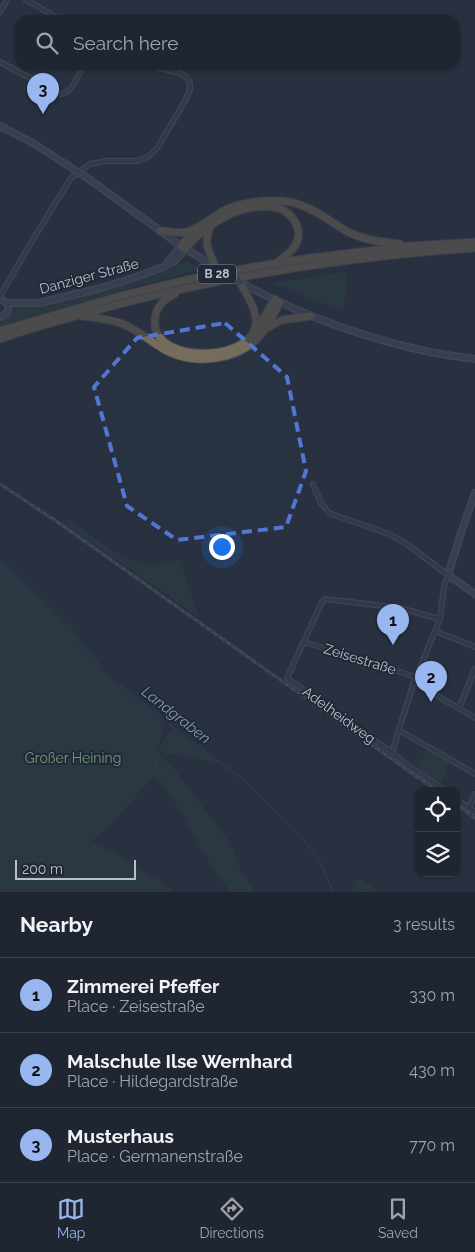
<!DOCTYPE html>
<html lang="en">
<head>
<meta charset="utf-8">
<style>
  :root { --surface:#1f2631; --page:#2c323d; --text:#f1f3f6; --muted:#a1a5ab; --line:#3c434d; --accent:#98b7f1 }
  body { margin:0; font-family:Raleway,sans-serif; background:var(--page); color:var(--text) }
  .controls { position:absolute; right:15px; bottom:15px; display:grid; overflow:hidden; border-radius:10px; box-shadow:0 1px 4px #0004 }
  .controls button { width:45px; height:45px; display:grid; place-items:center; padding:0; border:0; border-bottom:1px solid var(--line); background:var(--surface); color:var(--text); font:25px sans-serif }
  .scale { position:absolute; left:15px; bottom:12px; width:121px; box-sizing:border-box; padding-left:5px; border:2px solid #bac0cb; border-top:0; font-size:14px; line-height:18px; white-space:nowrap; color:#bac0cb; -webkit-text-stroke:4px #212936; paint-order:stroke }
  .you { position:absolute; left:221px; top:546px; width:18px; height:18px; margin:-12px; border:4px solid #fff; border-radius:50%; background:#1a73e8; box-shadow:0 0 0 8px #1a73e833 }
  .badge { display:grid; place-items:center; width:32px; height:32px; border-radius:50%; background:var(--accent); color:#111; font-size:16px; font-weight:700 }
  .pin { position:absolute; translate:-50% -41px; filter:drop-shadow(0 1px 2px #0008) }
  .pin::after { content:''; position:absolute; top:26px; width:18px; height:15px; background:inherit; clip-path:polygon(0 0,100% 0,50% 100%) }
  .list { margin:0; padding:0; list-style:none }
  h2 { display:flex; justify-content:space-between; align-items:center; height:65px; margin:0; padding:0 20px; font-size:21px }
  h2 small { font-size:16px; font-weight:400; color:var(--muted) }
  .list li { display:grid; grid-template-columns:32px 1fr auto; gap:15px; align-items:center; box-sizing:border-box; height:75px; padding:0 20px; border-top:1px solid var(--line) }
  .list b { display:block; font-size:19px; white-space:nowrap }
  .list p { margin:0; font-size:16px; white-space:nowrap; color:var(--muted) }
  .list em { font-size:16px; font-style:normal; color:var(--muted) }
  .icon { flex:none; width:28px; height:28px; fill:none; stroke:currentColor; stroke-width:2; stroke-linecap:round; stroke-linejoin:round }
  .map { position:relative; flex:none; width:475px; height:892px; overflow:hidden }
  .search { position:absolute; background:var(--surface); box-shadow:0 1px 4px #0004; left:15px; right:15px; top:15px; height:55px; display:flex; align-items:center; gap:12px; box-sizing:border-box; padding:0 18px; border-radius:15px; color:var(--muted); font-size:19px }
  .sheet { height:290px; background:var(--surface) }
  nav { display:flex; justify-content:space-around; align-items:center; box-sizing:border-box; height:70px; border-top:1px solid var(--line); background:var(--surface); font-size:14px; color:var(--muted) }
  nav a { display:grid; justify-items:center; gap:2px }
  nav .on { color:var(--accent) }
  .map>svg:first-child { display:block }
</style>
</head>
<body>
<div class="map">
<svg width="475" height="892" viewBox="0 0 475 892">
  <rect width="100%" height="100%" fill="#293241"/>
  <g fill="#2c4043">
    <polygon points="187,261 200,270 159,280 0,327 0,319 8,312 22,305 36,305 102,291 136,282 174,267"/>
    <polygon points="346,272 344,312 273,283"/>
    <path d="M70,520C88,534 126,564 148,565C159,566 168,563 179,559L199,617L67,525Z"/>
    <path d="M0,561L42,602L70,630L107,677L161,720C163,729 161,743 157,751L151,747L162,759L173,767L230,843L241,871L255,892H231L218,876L163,783L153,777L108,828L90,841L105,847L167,886L174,892H0Z"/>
    <polygon points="174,730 215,760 213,762 161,752"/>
    <polygon points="427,750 450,763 440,785 417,770"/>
    <polygon points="359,878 360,879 381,892 353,892 357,880"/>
  </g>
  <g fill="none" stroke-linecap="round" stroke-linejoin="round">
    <g stroke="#404f69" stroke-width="1">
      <polyline points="0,559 9,567 71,628 108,676 174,728 246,782 307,844 319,860 328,879 332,892"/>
      <polyline points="153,771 161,748 173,729"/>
    </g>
    <g stroke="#5b626e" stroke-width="6">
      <g id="street">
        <polyline points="26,0 61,20"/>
        <polyline points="0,12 7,0"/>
        <path d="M0,62L60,94C73,94 78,75 83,65"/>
        <polyline points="0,296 32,241 71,178 90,164 106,161 137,161 148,157 158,147 185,101 190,89 190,83 187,78 180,73 147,65"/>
        <polyline points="313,484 321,503 329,513 389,534 408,545 448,575 444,586 440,619 414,682 392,752"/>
        <polyline points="440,619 400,608 326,599 322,602 287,678 381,745 392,752 409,767 424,776 445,791"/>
        <polyline points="435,631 475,647"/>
        <polyline points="304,642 416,677"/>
        <polyline points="414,682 475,718"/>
        <polyline points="459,708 475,669"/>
        <polyline points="399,730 475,774"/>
        <polyline points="456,799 475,812"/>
        <polyline points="469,808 475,794"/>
      </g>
    </g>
    <g stroke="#5b626e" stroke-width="8">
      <g id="secondary">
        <polyline points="0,126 33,143 67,165"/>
        <polyline points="89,179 181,246 215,267"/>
        <polyline points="167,263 181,246"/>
        <path d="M240,282C299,314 364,338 430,352C445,355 460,357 475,359"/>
        <path d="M0,299C11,302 11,314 0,317"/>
        <polyline points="8,303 39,303 101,288 133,278 163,267 175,261 185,249"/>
        <polyline points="475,493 462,530 448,575 475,594"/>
      </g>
    </g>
    <g stroke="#474f5b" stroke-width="9">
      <g id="highway">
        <path d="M210,226C209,231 206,237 207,243C207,251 213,259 215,267"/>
        <path d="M160,231C169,231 178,234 187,232C200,228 211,218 223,211C241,202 263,200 283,201C308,203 327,220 348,232C364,240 382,242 400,244"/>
        <polyline points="181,246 186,240 196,231"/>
        <path d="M185,249C206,224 239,203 273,207C291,209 305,229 295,246C291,253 283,257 278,262"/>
        <path d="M175,294C164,299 156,306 155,319C149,368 268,363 255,314C253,303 245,292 240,282"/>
        <path d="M82,316C96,318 110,319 123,324C140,331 153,344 169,352C197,365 236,360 258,338C268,328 273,314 280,302"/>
        <polyline points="265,329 282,320 311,316"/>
        <polyline points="0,331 120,296 186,280 253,267 310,258 410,246 475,242"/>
        <polyline points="256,331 275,299"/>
        <path d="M0,339C39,325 80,315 120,304C237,274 355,256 475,248"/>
      </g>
    </g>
    <use href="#street" stroke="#3d4451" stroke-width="4"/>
    <use href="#secondary" stroke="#4b5363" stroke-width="5.5"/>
    <use href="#highway" stroke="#766c5a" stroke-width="7"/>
    <g stroke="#5f6877" stroke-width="3">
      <g id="rail">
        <polyline points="0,484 59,523 437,791"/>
        <polyline points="456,804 475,818"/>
      </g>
    </g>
    <use href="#rail" stroke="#212936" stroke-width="1" stroke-dasharray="4" stroke-linecap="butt"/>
    <g stroke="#5b626e" stroke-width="8" stroke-linecap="butt">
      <g id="secondary-bridge">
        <polyline points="67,165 89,179"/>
        <polyline points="215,267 240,282"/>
      </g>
    </g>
    <use href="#secondary-bridge" stroke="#4b5363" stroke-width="5.5"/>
  </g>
  <path d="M0 0H475V892H0ZM225,323L287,377L306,471L286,527L177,540L127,506L94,387L137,338Z" fill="#293241" fill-opacity=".55" fill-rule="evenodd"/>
  <path fill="none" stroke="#5476d3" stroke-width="4" stroke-dasharray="10 6" stroke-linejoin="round" d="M225,323L287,377L306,471L286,527L177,540L127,506L94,387L137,338Z"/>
  <g text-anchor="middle" stroke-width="4" stroke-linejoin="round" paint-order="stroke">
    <rect fill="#212936" stroke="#8c939e" stroke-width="1" x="198" y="264.5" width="38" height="19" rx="4"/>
    <g font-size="12" font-weight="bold" fill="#bac0cb">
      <text x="217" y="278">B 28</text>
    </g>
    <g font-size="14" fill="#bac0cb" stroke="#212936">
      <text transform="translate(89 276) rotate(-15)" y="5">Danziger Straße</text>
      <text transform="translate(360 659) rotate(17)" y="5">Zeisestraße</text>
      <text transform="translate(339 715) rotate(36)" y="5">Adelheidweg</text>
    </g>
    <g font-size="14" fill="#729a7d" stroke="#212936">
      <text x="73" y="763">Großer Heining</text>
    </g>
    <g font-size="15" font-style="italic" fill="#8395b0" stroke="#212936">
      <text transform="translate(176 715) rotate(38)" y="5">Landgraben</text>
    </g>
  </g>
</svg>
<div class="controls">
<button><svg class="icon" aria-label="locate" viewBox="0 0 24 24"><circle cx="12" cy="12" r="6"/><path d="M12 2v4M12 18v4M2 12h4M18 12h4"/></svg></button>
<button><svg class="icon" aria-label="layers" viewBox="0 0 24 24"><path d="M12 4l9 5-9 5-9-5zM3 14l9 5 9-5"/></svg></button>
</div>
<div class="scale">200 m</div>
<div class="you"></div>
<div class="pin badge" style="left:393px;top:645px">1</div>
<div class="pin badge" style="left:431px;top:702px">2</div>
<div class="pin badge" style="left:43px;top:114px">3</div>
<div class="search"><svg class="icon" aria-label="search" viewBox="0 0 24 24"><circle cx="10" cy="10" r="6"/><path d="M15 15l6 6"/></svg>Search here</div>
</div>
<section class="sheet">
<h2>Nearby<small>3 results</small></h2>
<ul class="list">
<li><span class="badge">1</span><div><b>Zimmerei Pfeffer</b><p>Place · Zeisestraße</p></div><em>330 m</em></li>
<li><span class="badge">2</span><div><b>Malschule Ilse Wernhard</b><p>Place · Hildegardstraße</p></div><em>430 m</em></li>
<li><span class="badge">3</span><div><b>Musterhaus</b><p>Place · Germanenstraße</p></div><em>770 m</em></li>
</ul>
</section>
<nav>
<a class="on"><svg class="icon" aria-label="map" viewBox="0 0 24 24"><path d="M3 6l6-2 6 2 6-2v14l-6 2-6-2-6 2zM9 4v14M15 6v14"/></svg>Map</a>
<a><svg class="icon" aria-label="directions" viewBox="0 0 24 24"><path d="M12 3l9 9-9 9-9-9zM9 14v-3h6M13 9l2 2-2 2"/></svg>Directions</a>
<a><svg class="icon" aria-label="saved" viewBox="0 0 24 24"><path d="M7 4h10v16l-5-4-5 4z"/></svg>Saved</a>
</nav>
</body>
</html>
